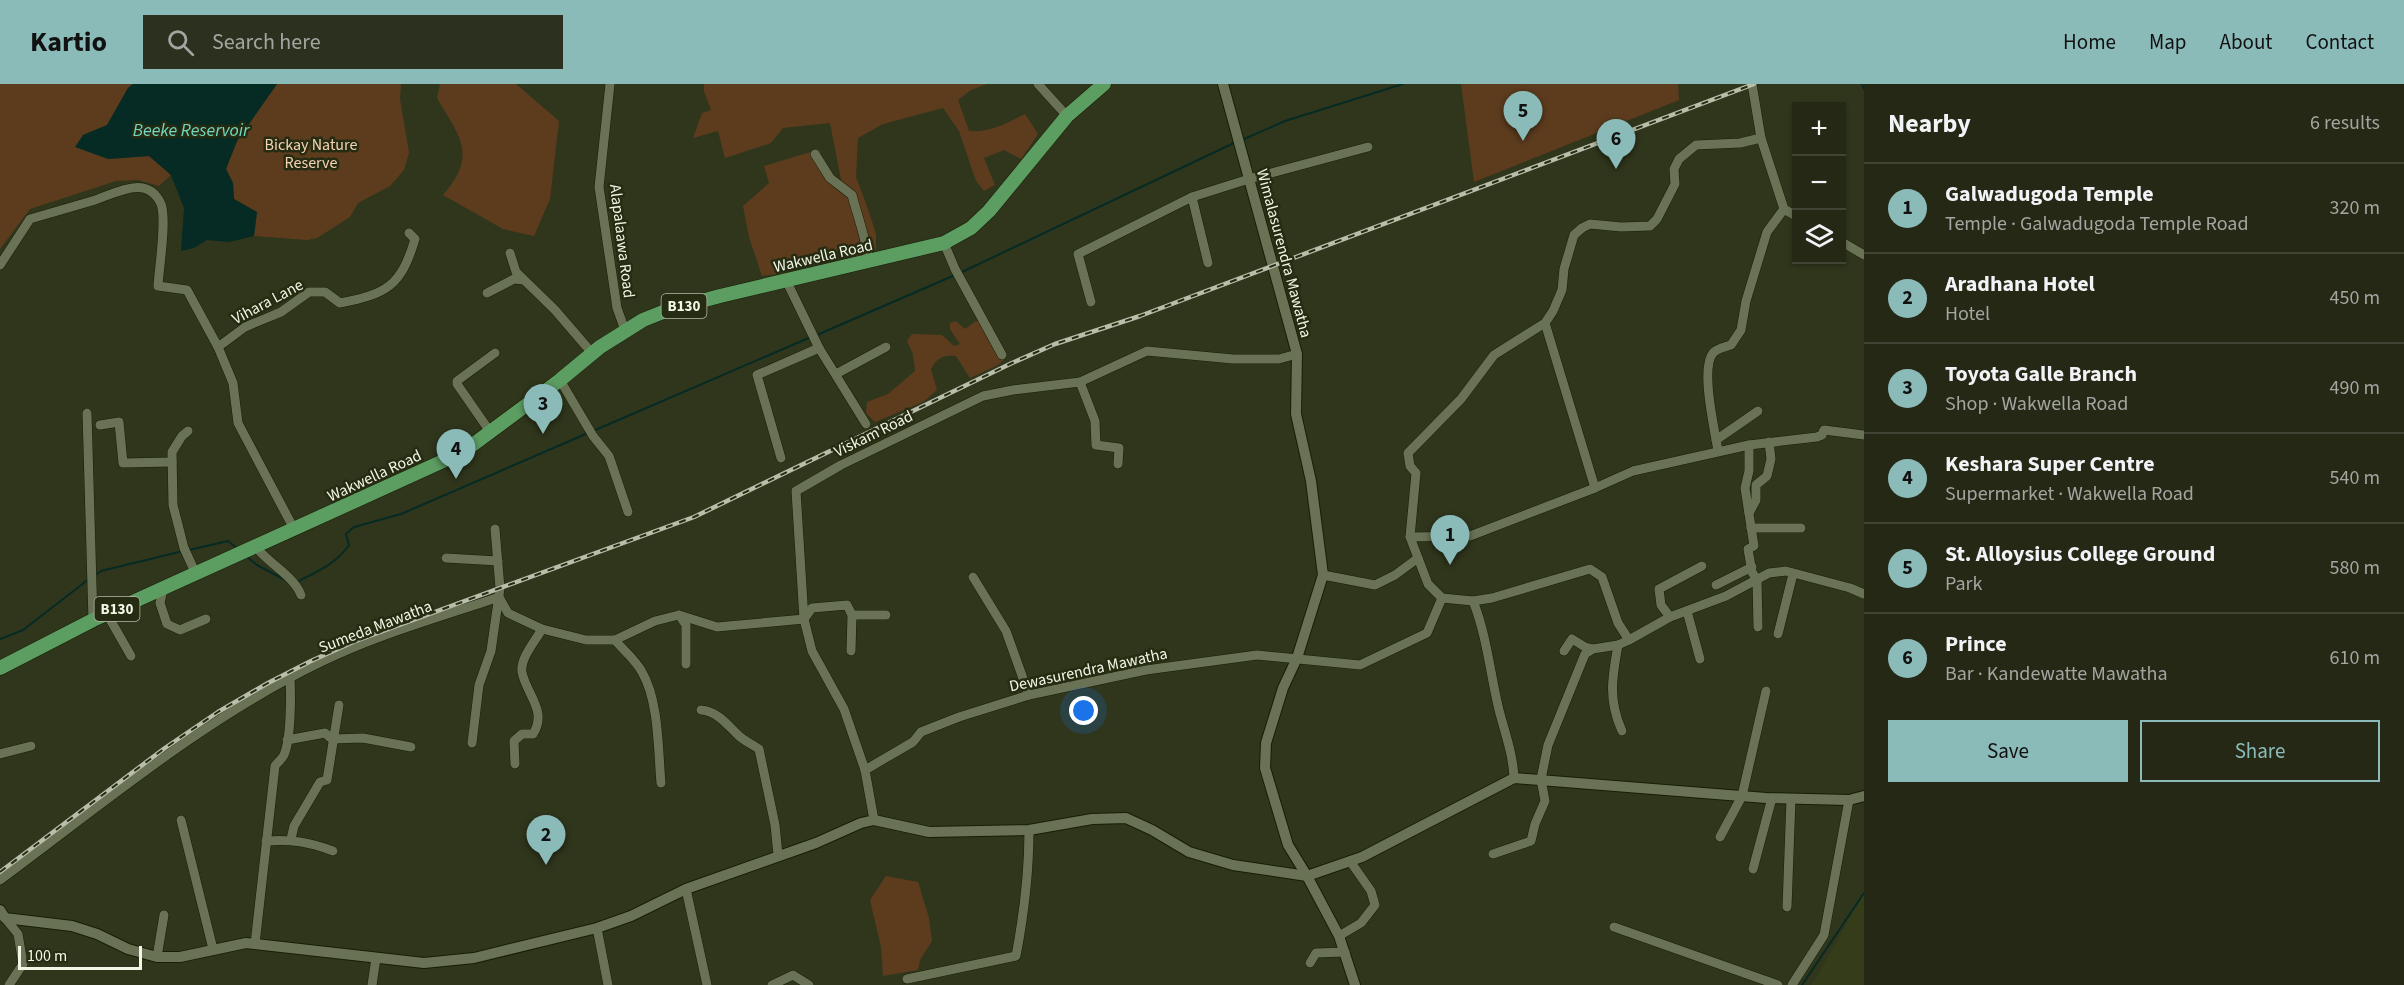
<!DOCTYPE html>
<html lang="en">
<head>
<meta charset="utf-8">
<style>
  :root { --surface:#242815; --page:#2c301e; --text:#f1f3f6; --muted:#a3a6a0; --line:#414434; --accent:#8bbbb9 }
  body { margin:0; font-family:"Source Sans 3",sans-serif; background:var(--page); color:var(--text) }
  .controls { position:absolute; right:18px; top:18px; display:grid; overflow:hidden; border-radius:0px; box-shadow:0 2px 4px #0004 }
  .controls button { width:54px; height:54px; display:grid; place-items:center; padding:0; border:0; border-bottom:2px solid var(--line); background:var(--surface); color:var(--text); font:30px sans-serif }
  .scale { position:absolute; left:18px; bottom:15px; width:124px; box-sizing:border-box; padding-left:6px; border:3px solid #f2f6e6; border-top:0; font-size:16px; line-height:21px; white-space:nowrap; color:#f2f6e6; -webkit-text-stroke:4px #262c12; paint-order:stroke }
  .you { position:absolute; left:1084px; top:627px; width:21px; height:21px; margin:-15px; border:4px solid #fff; border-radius:50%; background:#1a73e8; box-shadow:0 0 0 9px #1a73e833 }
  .badge { display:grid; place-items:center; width:39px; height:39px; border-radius:50%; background:var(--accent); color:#111; font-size:20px; font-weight:700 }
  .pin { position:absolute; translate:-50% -50px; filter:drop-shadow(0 2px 3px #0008) }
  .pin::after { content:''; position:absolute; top:32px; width:21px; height:18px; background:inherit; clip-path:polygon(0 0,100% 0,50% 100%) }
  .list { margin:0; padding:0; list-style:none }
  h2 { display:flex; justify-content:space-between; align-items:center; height:78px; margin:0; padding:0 24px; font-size:26px }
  h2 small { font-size:20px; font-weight:400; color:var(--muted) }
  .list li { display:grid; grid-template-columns:39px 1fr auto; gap:18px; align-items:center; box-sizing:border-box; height:90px; padding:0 24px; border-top:2px solid var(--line) }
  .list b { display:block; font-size:22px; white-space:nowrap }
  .list p { margin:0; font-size:20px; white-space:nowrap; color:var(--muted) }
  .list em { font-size:20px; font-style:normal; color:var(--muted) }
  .actions { display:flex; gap:12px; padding:18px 24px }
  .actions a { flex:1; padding:14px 0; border:2px solid var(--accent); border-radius:0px; text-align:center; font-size:21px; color:var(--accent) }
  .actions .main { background:var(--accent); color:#111 }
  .icon { flex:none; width:33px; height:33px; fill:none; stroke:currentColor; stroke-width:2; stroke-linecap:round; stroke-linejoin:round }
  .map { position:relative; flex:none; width:1864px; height:901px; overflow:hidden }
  header { display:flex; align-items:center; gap:36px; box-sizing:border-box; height:84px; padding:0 30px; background:var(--accent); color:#111 }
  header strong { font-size:28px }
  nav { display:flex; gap:33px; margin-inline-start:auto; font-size:21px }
  .search { width:420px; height:54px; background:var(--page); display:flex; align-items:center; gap:15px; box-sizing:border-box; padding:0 21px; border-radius:0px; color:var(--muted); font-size:22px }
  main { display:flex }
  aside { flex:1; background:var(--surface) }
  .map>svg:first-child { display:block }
</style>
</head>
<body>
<header>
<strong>Kartio</strong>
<div class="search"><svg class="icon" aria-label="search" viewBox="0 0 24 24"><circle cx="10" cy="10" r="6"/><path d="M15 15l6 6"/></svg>Search here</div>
<nav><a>Home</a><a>Map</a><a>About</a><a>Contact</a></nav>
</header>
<main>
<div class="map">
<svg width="1864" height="901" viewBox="0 0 1864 901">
  <rect width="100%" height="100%" fill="#30361c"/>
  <polygon fill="#353c1a" points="1864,808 1864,901 1811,901 1819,889"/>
  <g fill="#5d3c1e">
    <polygon points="0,0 133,0 128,4 107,41 83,51 108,75 149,72 171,91 159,102 138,96 116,97 30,125 0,165"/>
    <polygon points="277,0 401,0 400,15 409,69 404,86 390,102 358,119 350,133 317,154 307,156 254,152 257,128 234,115 233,99 226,85 237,57"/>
    <path d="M440,0H516L559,37L550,115L534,152L503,145L443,111C478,71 460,53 437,14Z"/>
    <path d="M704,0H987L971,6L958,16L969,47C990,49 1007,39 1025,30L1038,50L1021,75L1004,66L984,74L995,101L984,107L976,97L959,47L943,24L883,40L858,54L856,93L869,128L876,150V166L859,178L852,169L832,166L784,181L785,189L762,192L749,153L743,122L769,99L764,82L817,66H820L827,94L844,111L830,39L783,44L771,59L725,74L718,47L693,54L702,29L711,26L704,7Z"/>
    <polygon points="1461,0 1678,0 1679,16 1474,98"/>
    <path d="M956,237L965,245L976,237H979L1003,276L998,281L970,294L956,272C943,271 938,273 931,285L937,306L923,318L875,338L866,329L867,318L888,310L915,287L913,270L907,257L912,250L942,251L954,262L960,260L950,245V239Z"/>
    <polygon points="886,792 918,798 929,834 932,857 920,876 918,886 883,892 881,863 870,816"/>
  </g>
  <polygon fill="#062a24" points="133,0 277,0 237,57 226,85 233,99 234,115 257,128 254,152 229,158 207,156 194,164 181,167 184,124 171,91 149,72 108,75 75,63 83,51 107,41 128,4"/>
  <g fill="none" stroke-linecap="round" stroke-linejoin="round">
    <g stroke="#062a24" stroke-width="2">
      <polyline points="1862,0 1864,5"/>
      <polyline points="1242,56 1285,37 1403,0"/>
      <polyline points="960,189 1236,58"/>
      <polyline points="817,251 955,191"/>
      <polyline points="593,347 811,253"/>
      <polyline points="189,466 228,457 237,464"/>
      <polyline points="246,472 257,481 287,497"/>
      <polyline points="94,492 101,487 183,467"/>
      <path d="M297,498C316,488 336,480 349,461L346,450L354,443L401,430L588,349"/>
      <polyline points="0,555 23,546 89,495"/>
      <polyline points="1802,901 1864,809"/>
    </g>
    <g stroke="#181d04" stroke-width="10">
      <g id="minor">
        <polyline points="610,0 599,103 617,224 625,246"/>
        <polyline points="1038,0 1067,32"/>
        <polyline points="1752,0 1761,54 1784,125 1796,132"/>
        <path d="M815,70L830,94L852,111C858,134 866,154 869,178"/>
        <polyline points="1192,113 1208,179"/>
        <polyline points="1842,158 1864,171"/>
        <polyline points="944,159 955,185 1002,271"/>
        <polyline points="510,169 516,188 555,226 592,269"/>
        <path d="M0,181L30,135C51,129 71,123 92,117C113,111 147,88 161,120C167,135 159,184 158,202L187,206L218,263"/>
        <polyline points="487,209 514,195 524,196"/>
        <polyline points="1091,218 1078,170 1192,113 1249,95 1368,63"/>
        <polyline points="1545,239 1595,404"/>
        <polyline points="819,264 866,340"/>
        <polyline points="836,290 886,263"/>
        <polyline points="560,296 593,352 609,372 628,428"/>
        <polyline points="1080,298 1095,337 1096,361 1119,364 1118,380"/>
        <polyline points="87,329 93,536"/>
        <polyline points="100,341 119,338 123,379 172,378"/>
        <polyline points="188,347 182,352 172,368 173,421 184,464 196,490"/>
        <polyline points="491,349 457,300 457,297 495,269"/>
        <polyline points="1716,356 1758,327"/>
        <polyline points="1749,361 1749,387 1745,404 1754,462 1748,465 1752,488 1757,496 1758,543"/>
        <path d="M1718,367C1715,347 1700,284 1713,269C1717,264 1725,263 1731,261L1741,246L1746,217L1767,148L1784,125"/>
        <polyline points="781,374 757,291 819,264 786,196"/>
        <polyline points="1749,429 1756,416 1756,401 1767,392 1771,375 1769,358"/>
        <polyline points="1751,444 1801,444"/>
        <path d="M294,445L238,339L233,299L218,263L245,243L281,228L309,208H325L340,219C387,210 401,202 415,155L409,149"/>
        <polyline points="1410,453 1470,452 1595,404 1633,387 1749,361 1817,353 1822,351 1824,346 1864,351"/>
        <path d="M256,463C269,480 294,492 301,511"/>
        <polyline points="446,474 498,477"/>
        <polyline points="1323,491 1375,501 1395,491 1418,474"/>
        <polyline points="973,493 1006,547 1029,611"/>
        <polyline points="1716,501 1752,483"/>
        <polyline points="163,505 160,519 167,540 180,546 206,535"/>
        <polyline points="1442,514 1473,517 1492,514 1590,485 1602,493 1618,539 1629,556"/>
        <path d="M1473,517C1487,552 1490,589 1499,626C1505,649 1513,670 1514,694"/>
        <polyline points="1687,527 1700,575"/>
        <polyline points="107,530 131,572"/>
        <polyline points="679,531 686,541 686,580"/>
        <polyline points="852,531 886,531"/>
        <polyline points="1670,533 1661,521 1659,505 1702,482"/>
        <polyline points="1778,550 1793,490"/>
        <path d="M615,556C623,566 636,576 642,588C659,617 658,666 661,699"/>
        <path d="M1618,561C1612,594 1608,616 1622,647"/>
        <polyline points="1564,567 1572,555 1585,563 1593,565"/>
        <path d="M701,626C716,627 726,639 736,649C742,656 752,660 759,665L775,741L778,771"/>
        <polyline points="287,656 325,649 332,655 363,654 411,663"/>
        <polyline points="472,659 479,601 491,567 500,504 495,445"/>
        <polyline points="0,670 31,662"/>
        <path d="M515,680L514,657L522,650H533C548,627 526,610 522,588C520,574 536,556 542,545"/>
        <polyline points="865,686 913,658 921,648 959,633 1029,611 1146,586 1257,571 1360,581 1427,549 1442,514 1428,500 1410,453 1416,389 1410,382 1408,369 1461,315 1494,271 1545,239 1553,227 1562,206 1564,185 1574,151 1582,144 1590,140 1621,143 1650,142 1657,135 1675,100 1674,85 1679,75 1696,61 1740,59 1761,54"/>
        <polyline points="181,736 213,865"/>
        <polyline points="874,736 865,686 844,625 812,567 804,535 796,407 841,381 983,312 1013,306 1080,298 1147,267 1233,275 1279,275 1297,270"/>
        <polyline points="1720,753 1742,712 1766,607"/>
        <polyline points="291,755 294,742 320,698 327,696 339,621"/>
        <path d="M266,757C291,755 309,758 333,767"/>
        <polyline points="1493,770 1531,757 1535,740 1545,717 1541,695 1548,661 1585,570 1593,565 1618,561 1629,556 1670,533 1726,512 1769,489 1786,487 1850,504 1864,510"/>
        <polyline points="1753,785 1772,714"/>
        <path d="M0,796C104,719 206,633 323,577C379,550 440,533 499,513L508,529L542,545L586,556H615L655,537L679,531L717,543L804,535L812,524L847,521L852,531L851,567"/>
        <polyline points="686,805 707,901"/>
        <polyline points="1787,823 1791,715"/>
        <polyline points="5,834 18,850 23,880 9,901"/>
        <polyline points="1614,843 1778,901"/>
        <polyline points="597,844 608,901"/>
        <polyline points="1339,852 1361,839 1375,821 1371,807 1350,777"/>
        <path d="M255,860L275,682C277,679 282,675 284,671C291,655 291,612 290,594"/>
        <polyline points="157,873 164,831"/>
        <polyline points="1310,879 1316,869 1345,868"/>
        <path d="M907,895L1016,872C1024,830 1029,789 1029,746"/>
        <polyline points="372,901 376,874"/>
        <polyline points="772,901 793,891 809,901"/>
        <polyline points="1792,901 1824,851 1849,716"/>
      </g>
    </g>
    <g stroke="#181d04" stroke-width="12">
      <g id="tertiary">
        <polyline points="1223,0 1297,270 1296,330 1311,397 1323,491 1297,574 1283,604 1266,659 1265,684 1288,761 1307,792 1339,852 1355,901"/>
        <polyline points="0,826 5,834 72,842 97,850 128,865 157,873 180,873 246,859 424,879 474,874 597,844 631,832 686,805 816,759 861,739 874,736 929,748 1029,746 1092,735 1126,734 1152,746 1189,768 1233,781 1307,792 1362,773 1514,694 1766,714 1849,716 1864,712"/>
      </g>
    </g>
    <g stroke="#181d04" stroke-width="15">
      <polyline id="primary" points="0,584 93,536 463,368 560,296 600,263 643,236 668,226 720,212 944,159 971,144 989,127 1067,32 1104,0"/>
    </g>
    <use href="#minor" stroke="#6a7255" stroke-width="9"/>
    <use href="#tertiary" stroke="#6a7255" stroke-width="10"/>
    <use href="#primary" stroke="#5c9d62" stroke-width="14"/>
    <g stroke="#b9beab" stroke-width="4.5">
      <polyline id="rail" points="0,788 165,664 218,628 268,599 311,577 353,558 694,433 1012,279 1055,260 1140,232 1754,0"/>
    </g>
    <use href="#rail" stroke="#262c12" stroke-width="2" stroke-dasharray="7" stroke-linecap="butt"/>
  </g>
  <g text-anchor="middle" stroke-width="5" stroke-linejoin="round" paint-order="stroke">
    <g fill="#262c12" stroke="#b5b9a6" stroke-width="1.5">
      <rect x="661.5" y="210" width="45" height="24" rx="4.5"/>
      <rect x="94.5" y="513" width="45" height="24" rx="4.5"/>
    </g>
    <g font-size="15" font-weight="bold" fill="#f2f6e6">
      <text x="684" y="227">B130</text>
      <text x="117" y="530">B130</text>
    </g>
    <g font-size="16" fill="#f8d2b2" stroke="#262c12">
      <text x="311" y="66">Bickay Nature<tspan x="311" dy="18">Reserve</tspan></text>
    </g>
    <g font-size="16" fill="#f2f6e6" stroke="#262c12">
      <text transform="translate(623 157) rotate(83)" y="6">Alapalaawa Road</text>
      <text transform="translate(1285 169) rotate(75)" y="6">Wimalasurendra Mawatha</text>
      <text transform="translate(823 171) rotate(-13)" y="6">Wakwella Road</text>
      <text transform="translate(267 217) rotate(-28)" y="6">Vihara Lane</text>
      <text transform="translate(873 349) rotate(-26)" y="6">Viskam Road</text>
      <text transform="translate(374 391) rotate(-25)" y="6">Wakwella Road</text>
      <text transform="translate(375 542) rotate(-21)" y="6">Sumeda Mawatha</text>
      <text transform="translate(1088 585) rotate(-12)" y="6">Dewasurendra Mawatha</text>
    </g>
    <g font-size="18" font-style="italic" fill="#72d8c2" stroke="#262c12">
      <text x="191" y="52">Beeke Reservoir</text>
    </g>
  </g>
</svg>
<div class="controls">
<button>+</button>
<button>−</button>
<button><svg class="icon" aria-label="layers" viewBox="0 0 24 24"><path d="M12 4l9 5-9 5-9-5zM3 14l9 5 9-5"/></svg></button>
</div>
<div class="scale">100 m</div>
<div class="you"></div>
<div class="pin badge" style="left:1450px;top:481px">1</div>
<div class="pin badge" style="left:546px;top:781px">2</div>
<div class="pin badge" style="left:543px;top:350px">3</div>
<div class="pin badge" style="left:456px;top:395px">4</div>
<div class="pin badge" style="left:1523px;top:57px">5</div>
<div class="pin badge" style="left:1616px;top:85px">6</div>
</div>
<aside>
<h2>Nearby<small>6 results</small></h2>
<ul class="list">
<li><span class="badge">1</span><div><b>Galwadugoda Temple</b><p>Temple · Galwadugoda Temple Road</p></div><em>320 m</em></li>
<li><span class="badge">2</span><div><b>Aradhana Hotel</b><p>Hotel</p></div><em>450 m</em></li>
<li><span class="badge">3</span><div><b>Toyota Galle Branch</b><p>Shop · Wakwella Road</p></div><em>490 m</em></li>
<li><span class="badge">4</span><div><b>Keshara Super Centre</b><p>Supermarket · Wakwella Road</p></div><em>540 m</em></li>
<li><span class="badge">5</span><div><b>St. Alloysius College Ground</b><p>Park</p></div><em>580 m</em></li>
<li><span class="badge">6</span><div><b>Prince</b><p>Bar · Kandewatte Mawatha</p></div><em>610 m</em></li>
</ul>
<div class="actions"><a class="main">Save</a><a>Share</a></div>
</aside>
</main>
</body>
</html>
